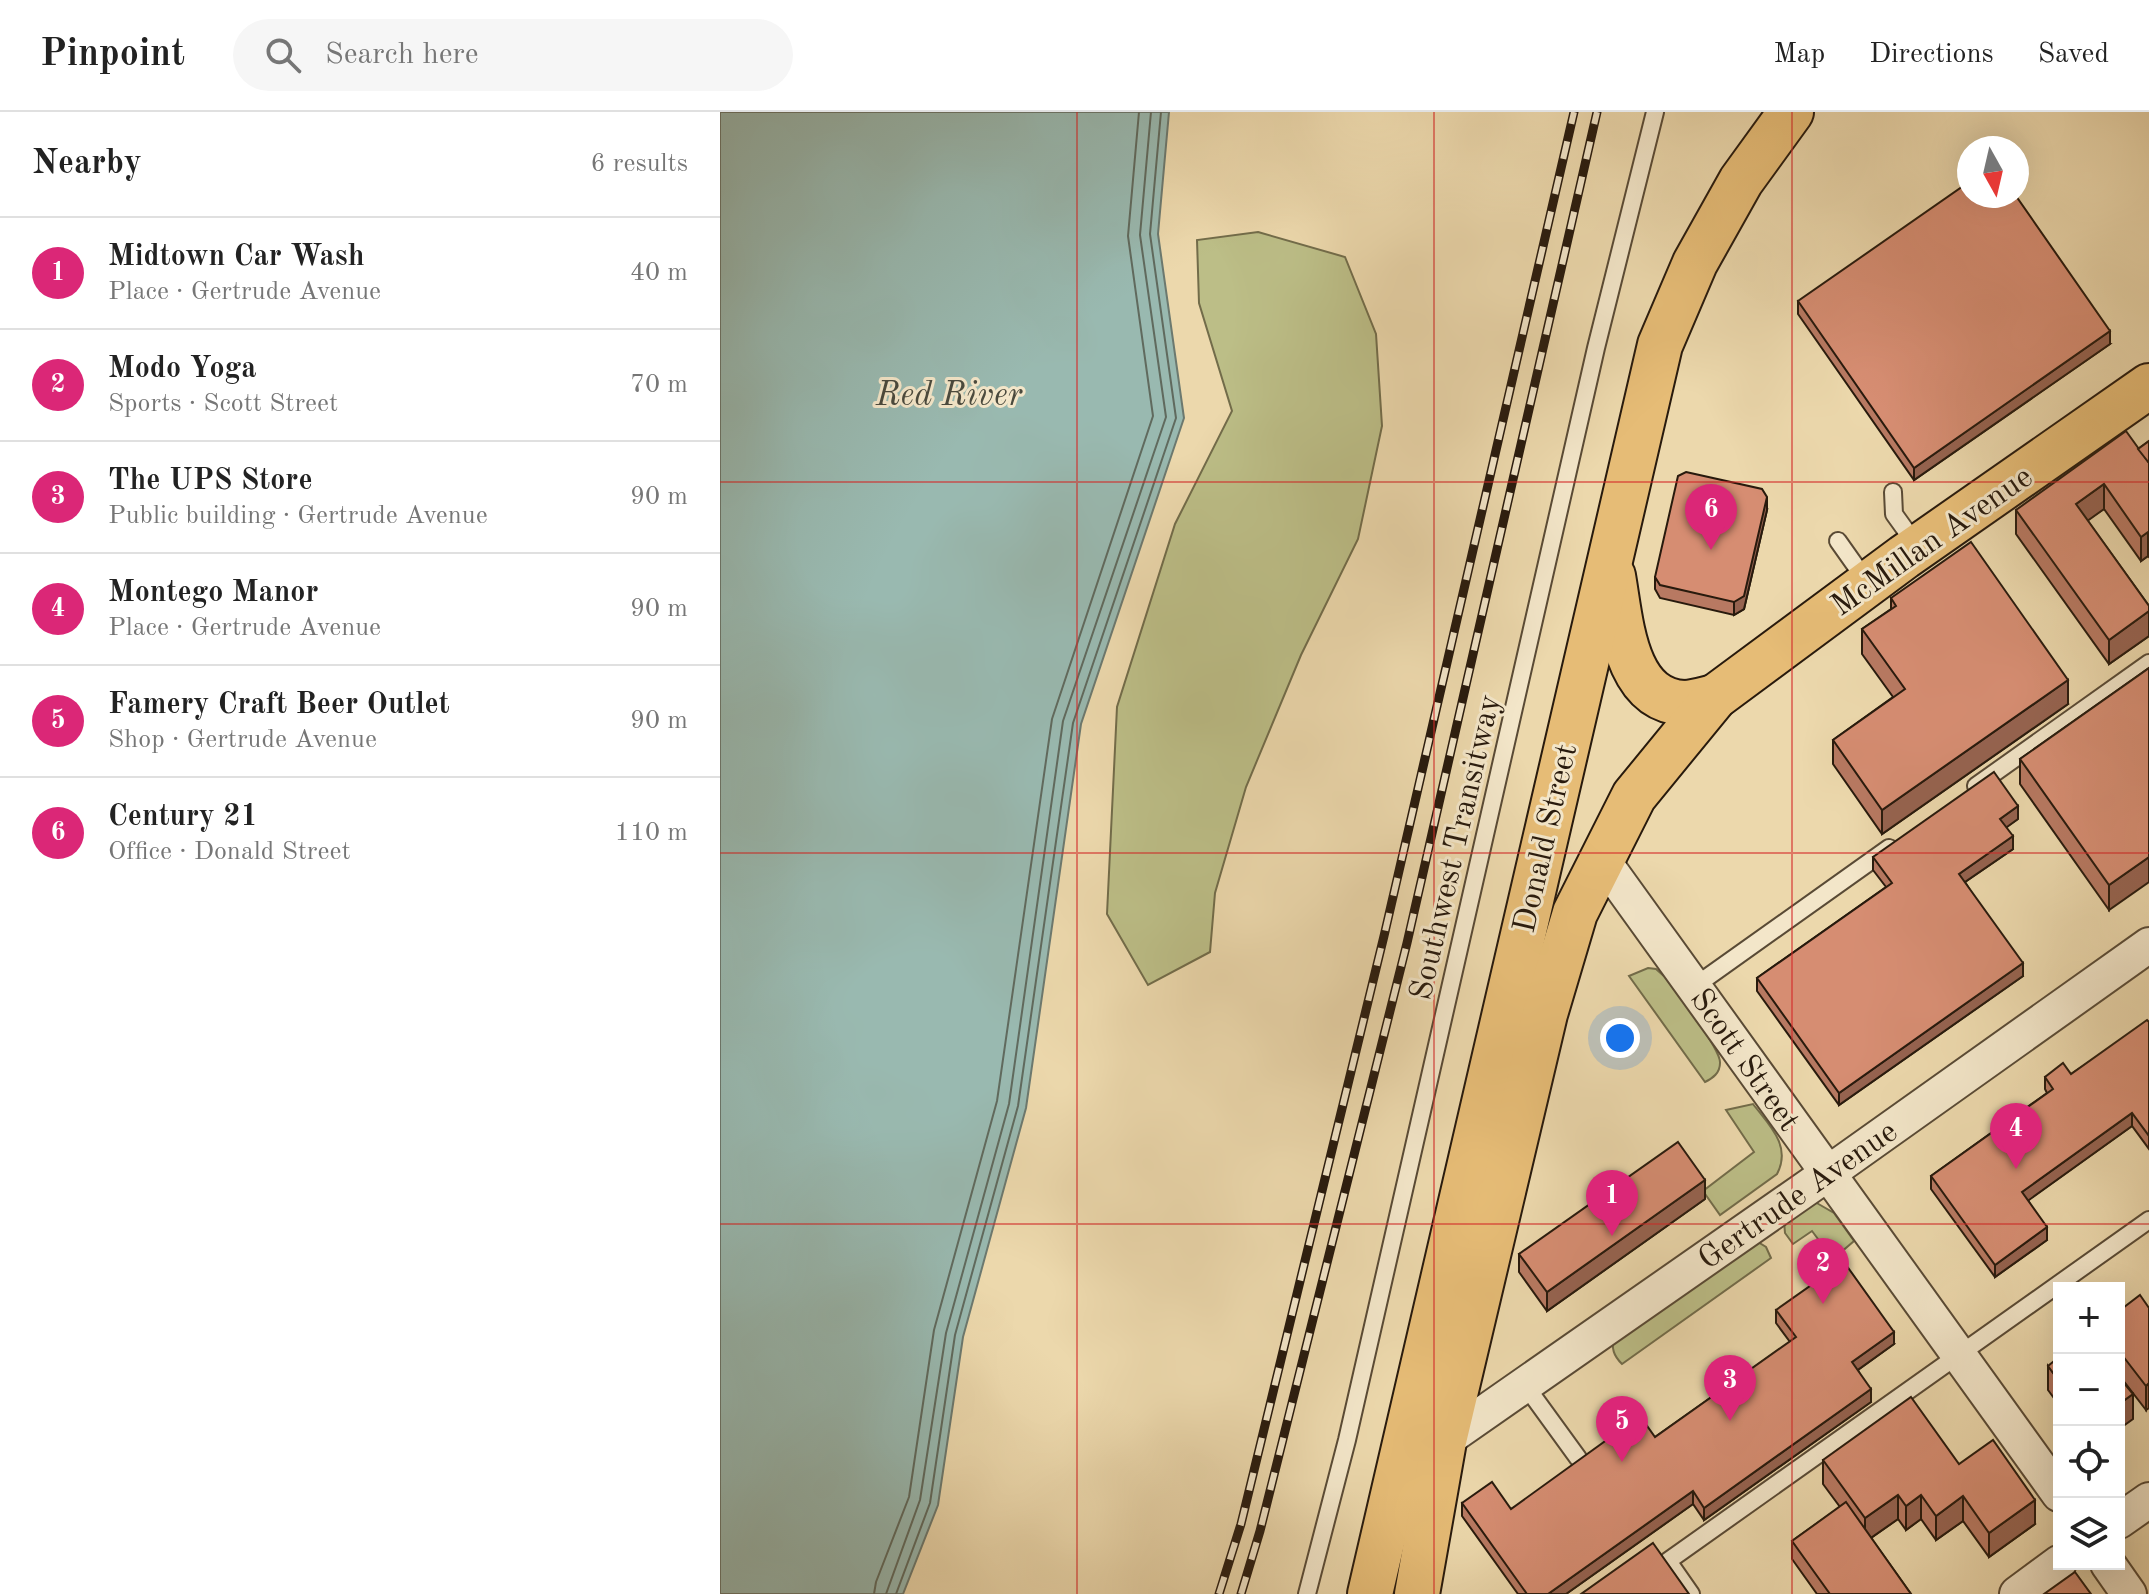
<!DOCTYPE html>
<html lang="en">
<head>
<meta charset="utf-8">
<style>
  :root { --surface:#fff; --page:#f6f6f6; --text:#222; --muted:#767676; --line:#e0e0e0; --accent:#db2777 }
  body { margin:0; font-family:"Old Standard TT",serif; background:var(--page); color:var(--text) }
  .controls { position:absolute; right:24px; bottom:24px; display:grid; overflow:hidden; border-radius:0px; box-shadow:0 8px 32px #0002 }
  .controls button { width:72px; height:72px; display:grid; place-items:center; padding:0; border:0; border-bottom:2px solid var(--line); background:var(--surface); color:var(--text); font:40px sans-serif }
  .compass { position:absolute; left:1237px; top:24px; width:72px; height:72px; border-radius:50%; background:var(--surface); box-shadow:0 8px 32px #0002; rotate:172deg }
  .you { position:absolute; left:900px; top:926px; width:28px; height:28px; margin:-20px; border:6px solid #fff; border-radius:50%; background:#1a73e8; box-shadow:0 0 0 12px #1a73e833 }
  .badge { display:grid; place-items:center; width:52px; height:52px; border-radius:50%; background:var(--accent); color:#fff; font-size:26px; font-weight:700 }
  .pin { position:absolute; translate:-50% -66px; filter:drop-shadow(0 2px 4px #0008) }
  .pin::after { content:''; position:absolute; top:42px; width:28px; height:24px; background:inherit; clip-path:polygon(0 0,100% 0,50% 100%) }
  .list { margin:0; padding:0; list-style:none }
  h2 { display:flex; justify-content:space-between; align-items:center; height:104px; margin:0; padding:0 32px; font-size:34px }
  h2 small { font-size:26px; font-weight:400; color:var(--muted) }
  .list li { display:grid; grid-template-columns:52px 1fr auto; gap:24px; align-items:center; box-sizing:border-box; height:112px; padding:0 32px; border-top:2px solid var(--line) }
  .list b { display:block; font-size:30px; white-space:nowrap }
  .list p { margin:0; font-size:26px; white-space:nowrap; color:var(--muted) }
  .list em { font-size:26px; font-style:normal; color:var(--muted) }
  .icon { flex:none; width:44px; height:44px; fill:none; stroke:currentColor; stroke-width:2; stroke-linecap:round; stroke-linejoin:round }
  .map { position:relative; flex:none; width:1429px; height:1482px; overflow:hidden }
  header { display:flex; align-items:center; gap:48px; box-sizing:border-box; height:112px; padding:0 40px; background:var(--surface); border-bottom:2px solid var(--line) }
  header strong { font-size:38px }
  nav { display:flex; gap:44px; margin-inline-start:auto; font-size:28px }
  .search { width:560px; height:72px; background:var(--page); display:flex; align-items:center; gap:20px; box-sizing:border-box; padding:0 28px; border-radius:44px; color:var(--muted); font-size:30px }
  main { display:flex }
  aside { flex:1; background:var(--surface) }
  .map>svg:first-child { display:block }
</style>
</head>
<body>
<header>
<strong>Pinpoint</strong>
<div class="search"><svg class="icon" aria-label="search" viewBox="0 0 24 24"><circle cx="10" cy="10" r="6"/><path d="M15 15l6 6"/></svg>Search here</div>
<nav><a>Map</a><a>Directions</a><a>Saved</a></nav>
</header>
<main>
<aside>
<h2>Nearby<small>6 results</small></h2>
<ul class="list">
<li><span class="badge">1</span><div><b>Midtown Car Wash</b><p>Place · Gertrude Avenue</p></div><em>40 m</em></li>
<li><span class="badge">2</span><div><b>Modo Yoga</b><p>Sports · Scott Street</p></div><em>70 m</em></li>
<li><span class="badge">3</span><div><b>The UPS Store</b><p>Public building · Gertrude Avenue</p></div><em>90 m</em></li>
<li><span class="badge">4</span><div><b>Montego Manor</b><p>Place · Gertrude Avenue</p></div><em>90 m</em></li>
<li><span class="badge">5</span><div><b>Famery Craft Beer Outlet</b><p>Shop · Gertrude Avenue</p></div><em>90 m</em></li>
<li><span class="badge">6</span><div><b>Century 21</b><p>Office · Donald Street</p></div><em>110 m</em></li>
</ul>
</aside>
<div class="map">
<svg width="1429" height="1482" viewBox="0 0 1429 1482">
  <rect width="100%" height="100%" fill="#ecd8ac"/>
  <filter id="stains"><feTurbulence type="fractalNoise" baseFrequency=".0025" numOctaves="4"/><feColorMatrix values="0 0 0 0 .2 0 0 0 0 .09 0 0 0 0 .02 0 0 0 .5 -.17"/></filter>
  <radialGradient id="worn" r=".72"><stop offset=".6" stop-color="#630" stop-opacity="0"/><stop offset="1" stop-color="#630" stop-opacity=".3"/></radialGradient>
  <g fill="#bcbe87" stroke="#726c4a" stroke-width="2">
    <polygon points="538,120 625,145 656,222 662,314 638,427 581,543 526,675 495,781 490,840 428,873 387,802 397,595 455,412 512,299 479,191 477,128"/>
    <path d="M928,856L936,857L945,865C956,880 1001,936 1000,951C1000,961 993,966 985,970L909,864Z"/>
    <path d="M1033,992C1049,1013 1072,1034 1057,1062L1000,1103L983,1079L1034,1040L1006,998Z"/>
    <polygon points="1095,1090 1114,1101 1134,1129 1113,1147 1092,1119 1073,1132 1065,1121 1064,1109"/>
    <path d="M1033,1127L1046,1135L1051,1146L902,1252C893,1243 892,1237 893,1225Z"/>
  </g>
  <polygon fill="#99b9b0" stroke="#6c796f" stroke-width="2" points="0,0 449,0 438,122 464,306 361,612 306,996 243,1225 218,1393 183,1482 0,1482"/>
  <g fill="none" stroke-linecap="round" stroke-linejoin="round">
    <g stroke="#606a5e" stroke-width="2">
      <polyline points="154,1482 156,1470 189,1385 214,1218 277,989 332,607 433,304 408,124 419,0"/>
      <polyline points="166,1482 200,1388 226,1221 289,992 343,609 446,305 420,123 431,0"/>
      <polyline points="176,1482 210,1391 235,1223 298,994 353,611 456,306 430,122 441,0"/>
    </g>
    <g stroke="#594a35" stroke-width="20">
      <g id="lane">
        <polyline points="1173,380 1174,402 1197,434"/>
        <polyline points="1118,429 1147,470"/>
        <polyline points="1256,674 1429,551"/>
        <polyline points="975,874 1169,736"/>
        <polyline points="805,1273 858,1346"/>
        <polyline points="587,1482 627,1328 876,236 935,0"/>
        <polyline points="971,1482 948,1449 1429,1108"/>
      </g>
    </g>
    <g stroke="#594a35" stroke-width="38">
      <g id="street">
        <polyline points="881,746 1339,1382"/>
        <polyline points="724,1329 1107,1062 1429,833"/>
        <polyline points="1399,1409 1429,1388"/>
        <polyline points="1388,1452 1409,1482"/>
        <polyline points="1297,1482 1339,1451"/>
      </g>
    </g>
    <g stroke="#281a0d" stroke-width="48">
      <g id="primary">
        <path d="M893,464C901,508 904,588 964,591C974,591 986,587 995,585"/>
        <polyline points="650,1482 940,233 975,151 1021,69 1071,0"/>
        <polyline points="697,1482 724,1329 825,902 855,801 914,684 995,585 1184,445 1429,274"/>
      </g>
    </g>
    <use href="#lane" stroke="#f3e6c9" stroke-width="16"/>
    <use href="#street" stroke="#f3e6c9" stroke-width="34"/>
    <use href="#primary" stroke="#e6bc76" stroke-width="44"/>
    <g stroke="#281a0d" stroke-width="9">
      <g id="rail">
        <polyline points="499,1482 521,1412 664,824 854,0"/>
        <polyline points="521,1482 540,1419 687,831 877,0"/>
      </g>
    </g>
    <use href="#rail" stroke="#f3e6c9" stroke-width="6" stroke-dasharray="18" stroke-linecap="butt"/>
  </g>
  <g fill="#b87962" stroke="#281a0d" stroke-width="2">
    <polygon points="1078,189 1390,232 1194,368 1078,202"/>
    <polygon points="1429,329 1429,445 1428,444 1421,449 1384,397 1367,408 1429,494 1429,524 1389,552 1296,422 1296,398 1418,337"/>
    <polygon points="1047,398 1024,497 1014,503 940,486 935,477 935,465"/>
    <polygon points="1171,486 1348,592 1162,722 1113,652 1113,628 1173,585 1142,542 1142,517 1171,497"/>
    <polygon points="1429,556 1389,798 1300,672 1300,647"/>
    <polygon points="1298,707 1286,715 1293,737 1245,770 1303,864 1119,993 1037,879 1037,866 1166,775 1153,758 1153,745"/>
    <polygon points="1429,910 1429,1037 1412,1014 1308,1088 1327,1128 1275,1165 1211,1077 1211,1064 1327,981 1325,977 1325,965 1351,962"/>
    <polygon points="985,1087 827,1199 799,1160 799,1142"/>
    <polygon points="1429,1196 1426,1298 1399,1263 1399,1199"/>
    <polygon points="1056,1198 1174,1232 1138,1258 1151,1290 984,1408 973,1392 846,1482 798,1482 742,1404 742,1391 791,1397 935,1325 1070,1230 1056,1211"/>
    <polygon points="1328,1254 1339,1269 1339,1293 1328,1278"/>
    <polygon points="1103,1348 1239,1352 1315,1412 1269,1445 1243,1409 1216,1428 1201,1407 1186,1418 1178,1407 1151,1426 1191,1482 1097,1482 1072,1447 1072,1429 1120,1395 1103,1372"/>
  </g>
  <g fill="#966350" stroke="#281a0d" stroke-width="2">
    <polygon points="1390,219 1390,232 1194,368 1194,356"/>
    <polygon points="1384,372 1384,397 1356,417 1356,392"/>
    <polygon points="1047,385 1047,398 1024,497 1014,503 1014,490"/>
    <polygon points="1428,420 1428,444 1421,449 1421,425"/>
    <polygon points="1429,499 1429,524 1389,552 1389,528"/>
    <polygon points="1348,568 1348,592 1162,722 1162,698"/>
    <polygon points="1298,694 1298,707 1280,720 1280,707"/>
    <polygon points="1293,724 1293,737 1239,774 1239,762"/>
    <polygon points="1429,745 1429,770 1389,798 1389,773"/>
    <polygon points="1303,851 1303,864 1119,993 1119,981"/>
    <polygon points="1412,1001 1412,1014 1302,1093 1302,1080"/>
    <polygon points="985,1068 985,1087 827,1199 827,1180"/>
    <polygon points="1327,1115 1327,1128 1275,1165 1275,1153"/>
    <polygon points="1174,1220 1174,1232 1132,1262 1132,1250"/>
    <polygon points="1429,1271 1429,1296 1426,1298 1426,1274"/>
    <polygon points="1151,1277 1151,1290 984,1408 984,1396"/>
    <polygon points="1413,1282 1413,1307 1399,1317 1399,1292"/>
    <polygon points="973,1379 973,1392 846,1482 828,1482"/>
    <polygon points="1178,1383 1178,1407 1145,1430 1145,1406"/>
    <polygon points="1201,1383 1201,1407 1186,1418 1186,1394"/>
    <polygon points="1243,1384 1243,1409 1216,1428 1216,1404"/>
    <polygon points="1315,1388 1315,1412 1269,1445 1269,1421"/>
  </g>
  <g fill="#d68d72" stroke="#281a0d" stroke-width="2">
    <polygon points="1249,70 1249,84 1296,84 1390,219 1194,356 1078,189"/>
    <polygon points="1406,319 1429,351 1429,421 1428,420 1421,425 1384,372 1356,392 1429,494 1429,499 1389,528 1296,398"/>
    <polygon points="1429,329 1429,351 1418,337"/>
    <polygon points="966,360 1042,377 1047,385 1024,484 1014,490 940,473 935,465 958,364"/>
    <polygon points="1251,430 1348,568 1162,698 1113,628 1185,577 1142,517 1176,494 1171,486"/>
    <polygon points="1429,556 1429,745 1389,773 1300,647"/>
    <polygon points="1274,660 1298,694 1280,707 1293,724 1239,762 1303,851 1119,981 1037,866 1172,771 1153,745"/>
    <polygon points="1427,908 1429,910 1429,1024 1412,1001 1302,1080 1327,1115 1275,1153 1211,1064 1333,977 1325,965 1343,951 1351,962"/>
    <polygon points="958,1030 985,1068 827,1180 799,1142"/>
    <polygon points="1124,1150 1174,1220 1132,1250 1151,1277 984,1396 973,1379 828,1482 807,1482 742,1391 772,1370 791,1397 920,1304 935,1325 1076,1225 1056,1198"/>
    <polygon points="1420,1183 1429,1196 1429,1271 1426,1274 1399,1239 1399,1199"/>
    <polygon points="1339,1245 1339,1269 1328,1254"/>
    <polygon points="1399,1265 1413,1282 1399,1292"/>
    <polygon points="1191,1285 1239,1352 1273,1328 1315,1388 1269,1421 1243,1384 1216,1404 1201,1383 1186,1394 1178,1383 1145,1406 1103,1348"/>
    <polygon points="1126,1390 1191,1482 1110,1482 1072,1429"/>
    <polygon points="933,1431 969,1482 861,1482"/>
    <polygon points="1355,1460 1371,1482 1324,1482"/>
  </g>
  <path fill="none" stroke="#d62828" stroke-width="2" stroke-opacity="0.55" d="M357,0V1482M714,0V1482M1072,0V1482M0,370H1429M0,741H1429M0,1112H1429"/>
  <g text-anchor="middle" stroke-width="6" stroke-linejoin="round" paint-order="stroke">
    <g font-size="32" fill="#281a0d" stroke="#f3e6c9">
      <text transform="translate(1211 428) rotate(-35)" y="11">McMillan Avenue</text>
      <text transform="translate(824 726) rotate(-77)" y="11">Donald Street</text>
      <text transform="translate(734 735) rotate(-77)" y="11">Southwest Transitway</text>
      <text transform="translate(1026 947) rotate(55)" y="11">Scott Street</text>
      <text transform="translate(1077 1082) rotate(-35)" y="11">Gertrude Avenue</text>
    </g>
    <g font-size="34" font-style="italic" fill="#4a4a3e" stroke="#f3e6c9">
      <text x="229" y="293">Red River</text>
    </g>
  </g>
  <rect width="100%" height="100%" filter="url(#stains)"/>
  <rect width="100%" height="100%" fill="url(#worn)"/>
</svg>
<div class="controls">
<button>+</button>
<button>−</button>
<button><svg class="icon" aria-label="locate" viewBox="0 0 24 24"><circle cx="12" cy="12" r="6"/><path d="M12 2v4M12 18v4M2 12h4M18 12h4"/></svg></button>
<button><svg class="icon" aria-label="layers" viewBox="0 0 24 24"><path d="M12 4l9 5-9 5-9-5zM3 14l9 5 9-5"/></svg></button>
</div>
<svg class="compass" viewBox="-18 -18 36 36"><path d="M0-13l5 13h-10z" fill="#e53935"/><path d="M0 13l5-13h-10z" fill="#767676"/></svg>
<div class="you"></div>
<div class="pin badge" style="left:892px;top:1124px">1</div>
<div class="pin badge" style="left:1103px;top:1192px">2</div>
<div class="pin badge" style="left:1010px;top:1309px">3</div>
<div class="pin badge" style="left:1296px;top:1057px">4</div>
<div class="pin badge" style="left:902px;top:1350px">5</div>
<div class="pin badge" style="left:991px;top:438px">6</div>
</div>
</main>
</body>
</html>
